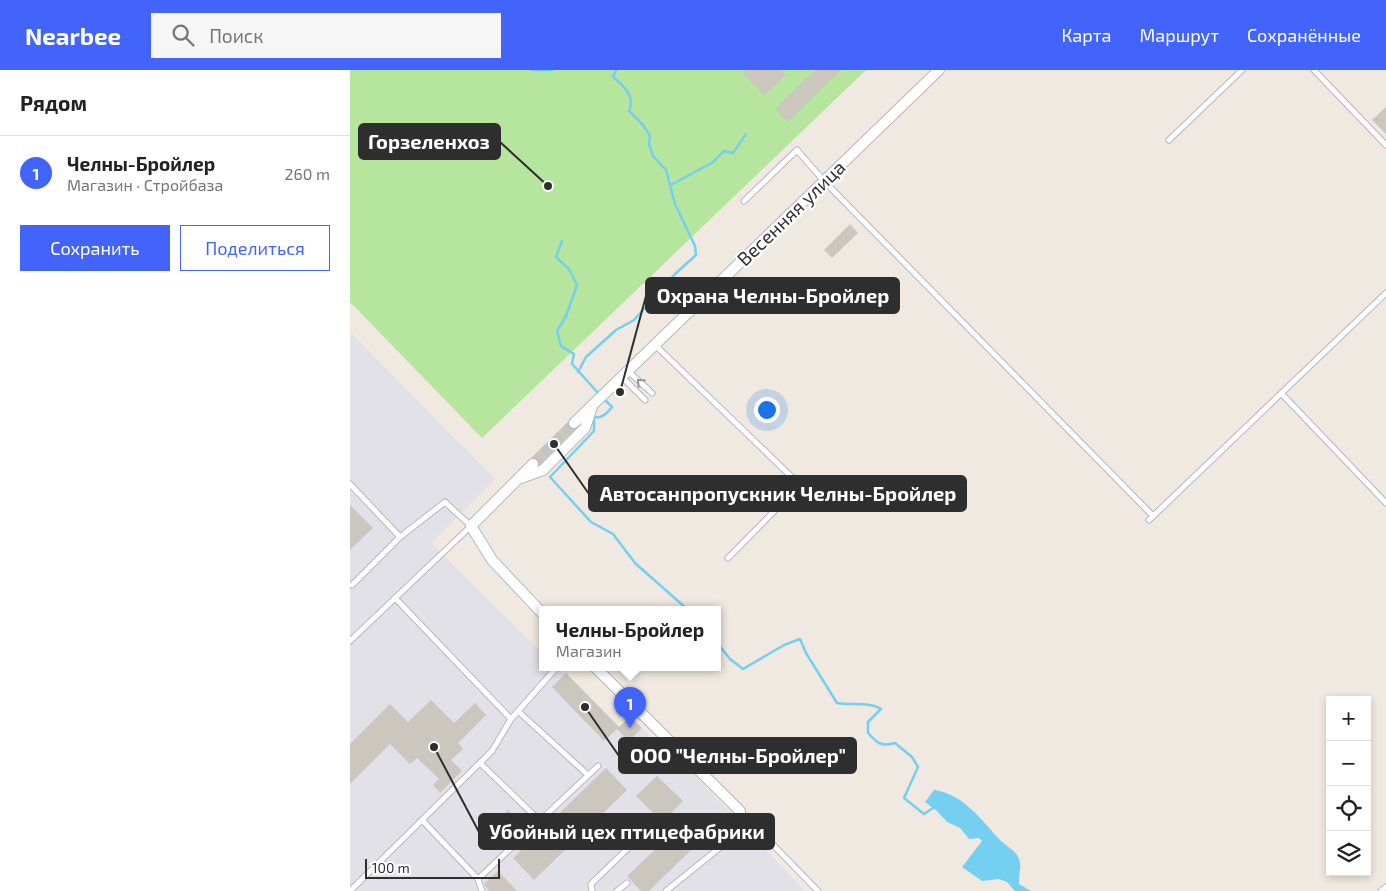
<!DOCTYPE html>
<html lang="ru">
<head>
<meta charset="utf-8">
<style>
  :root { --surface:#fff; --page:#f6f6f6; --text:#222; --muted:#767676; --line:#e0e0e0; --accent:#4264fb }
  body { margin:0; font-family:"Exo 2",sans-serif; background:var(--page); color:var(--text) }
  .controls { position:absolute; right:15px; bottom:15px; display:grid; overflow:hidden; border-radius:0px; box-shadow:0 2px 8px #0003 }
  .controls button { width:45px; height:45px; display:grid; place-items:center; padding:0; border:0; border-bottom:1px solid var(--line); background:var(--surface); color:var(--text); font:25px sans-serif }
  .scale { position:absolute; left:15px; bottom:12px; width:135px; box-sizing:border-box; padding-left:5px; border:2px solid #2e2e2e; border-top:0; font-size:14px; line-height:18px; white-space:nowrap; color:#2e2e2e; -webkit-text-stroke:4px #fff; paint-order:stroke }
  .you { position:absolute; left:416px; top:339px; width:18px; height:18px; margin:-12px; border:4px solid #fff; border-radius:50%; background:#1a73e8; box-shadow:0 0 0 8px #1a73e833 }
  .badge { display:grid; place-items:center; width:32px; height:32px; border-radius:50%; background:var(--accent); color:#fff; font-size:16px; font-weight:700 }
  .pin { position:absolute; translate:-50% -41px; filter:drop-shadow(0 1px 2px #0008) }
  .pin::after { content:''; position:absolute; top:26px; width:18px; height:15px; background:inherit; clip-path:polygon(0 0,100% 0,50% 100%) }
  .popup { position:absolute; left:189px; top:536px; width:182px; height:65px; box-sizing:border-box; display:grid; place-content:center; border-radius:0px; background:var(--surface); filter:drop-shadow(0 1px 4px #0005); font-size:16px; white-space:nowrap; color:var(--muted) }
  .popup b { font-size:19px; color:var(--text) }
  .popup::after { content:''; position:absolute; left:50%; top:100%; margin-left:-10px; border:10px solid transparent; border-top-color:var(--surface) }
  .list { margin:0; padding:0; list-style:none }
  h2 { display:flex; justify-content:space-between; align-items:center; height:65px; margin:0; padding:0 20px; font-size:21px }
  h2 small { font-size:16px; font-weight:400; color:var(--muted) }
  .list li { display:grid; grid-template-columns:32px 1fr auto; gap:15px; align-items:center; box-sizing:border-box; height:75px; padding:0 20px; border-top:1px solid var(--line) }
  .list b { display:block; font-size:19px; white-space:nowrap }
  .list p { margin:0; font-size:16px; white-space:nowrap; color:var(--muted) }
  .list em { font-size:16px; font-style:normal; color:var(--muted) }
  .actions { display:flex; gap:10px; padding:15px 20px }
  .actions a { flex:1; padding:11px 0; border:1px solid var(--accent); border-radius:0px; text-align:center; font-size:18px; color:var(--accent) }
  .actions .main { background:var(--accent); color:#fff }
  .icon { flex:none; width:28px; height:28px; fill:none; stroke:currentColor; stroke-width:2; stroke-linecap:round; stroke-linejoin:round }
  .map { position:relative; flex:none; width:1036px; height:821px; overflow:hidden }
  header { display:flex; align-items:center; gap:30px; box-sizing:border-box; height:70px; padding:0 25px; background:var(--accent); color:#fff }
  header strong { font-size:24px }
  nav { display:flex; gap:28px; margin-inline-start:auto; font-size:18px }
  .search { width:350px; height:45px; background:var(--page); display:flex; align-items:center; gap:12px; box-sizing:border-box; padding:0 18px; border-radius:0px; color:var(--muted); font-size:19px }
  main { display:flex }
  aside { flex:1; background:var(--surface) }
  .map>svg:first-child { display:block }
</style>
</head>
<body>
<header>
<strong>Nearbee</strong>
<div class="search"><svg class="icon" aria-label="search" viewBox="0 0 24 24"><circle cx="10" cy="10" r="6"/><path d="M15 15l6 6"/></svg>Поиск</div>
<nav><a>Карта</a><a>Маршрут</a><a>Сохранённые</a></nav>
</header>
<main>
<aside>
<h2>Рядом<small></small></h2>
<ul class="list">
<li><span class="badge">1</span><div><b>Челны-Бройлер</b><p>Магазин · Стройбаза</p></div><em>260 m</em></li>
</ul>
<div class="actions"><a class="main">Сохранить</a><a>Поделиться</a></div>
</aside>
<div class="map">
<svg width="1036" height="821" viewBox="0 0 1036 821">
  <rect width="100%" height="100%" fill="#efe9e1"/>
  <polygon fill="#e3e1e8" points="0,262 145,409 81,473 192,583 192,597 206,597 214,605 216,603 269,657 279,670 292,658 303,670 308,667 455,821 0,821"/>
  <polygon fill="#b6e59e" points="0,0 516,0 132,368 0,232"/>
  <path fill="#75cff0" d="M584,720C614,724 632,751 651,771C657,777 665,780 668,787C673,796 668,805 669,814L681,821H665L657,812L649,809L632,811L612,797L632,771L629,768L619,769L610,758L597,752L587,741L575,732Z"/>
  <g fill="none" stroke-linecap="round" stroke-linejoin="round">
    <g stroke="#75cff0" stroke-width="2.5">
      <polyline points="182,0 202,0"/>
      <polyline points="321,115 363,92 374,81 383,83 396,64"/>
      <polyline points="212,171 206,187 219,199 227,215 216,246 207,261 211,276 224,284 222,294 249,324"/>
      <path d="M228,302L236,287L266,260L284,250L325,204L346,185L345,176L325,134L316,100L303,86L299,74L300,66L293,55L279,41C286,27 273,15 263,7L266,0"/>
      <path d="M253,328L262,337C257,343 252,349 244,347V361L200,407L241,452L263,464L285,493L337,539"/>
      <path d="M368,574L380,589L393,599L434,575L450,569L456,583L487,633C501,636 519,631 531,639L518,652V663C527,673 531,677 545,673L562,687L568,697L554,728L574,744L583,738"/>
    </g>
  </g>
  <g fill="#cbc7bf">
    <polygon points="396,0 431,0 436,5 414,25 393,4"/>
    <polygon points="465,0 491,0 438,52 425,39"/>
    <polygon points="1036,37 1036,64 1022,50"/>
    <polygon points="500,154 508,163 482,188 474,180"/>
    <polygon points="217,353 219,357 224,360 190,394 187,389 181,388"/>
    <polygon points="0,435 23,458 0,480"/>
    <polygon points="216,603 269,657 280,646 292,658 279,671 267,659 254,671 202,617"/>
    <polygon points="81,630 104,653 125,633 136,645 108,673 113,679 101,690 112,701 90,723 83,715 89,709 67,688 60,694 40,674 0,714 0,674 40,634 58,652"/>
    <polygon points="256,698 277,720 184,810 163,788"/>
    <polygon points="307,706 333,731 312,752 286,726"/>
    <polygon points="158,740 172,755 148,777 134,762"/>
    <polygon points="326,760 343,778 299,821 291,821 277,806"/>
    <polygon points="148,801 167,821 139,821 134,814"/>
  </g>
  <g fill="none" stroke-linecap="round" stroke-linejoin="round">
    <polyline stroke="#c8c4bd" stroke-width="10" stroke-dasharray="10 5" stroke-linecap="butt" points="183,394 224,353"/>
    <g stroke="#b4b7c1" stroke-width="7">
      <g id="lane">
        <polyline points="964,0 1036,75"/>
        <polyline points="819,70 892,0"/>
        <polyline points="394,131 447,80 474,111 803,446"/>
        <polyline points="305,275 450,415 378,488"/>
        <polyline points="278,301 302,323"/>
        <polyline points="272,307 295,330"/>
        <polyline points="931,323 1036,433"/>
        <polyline points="0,414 50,467 2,515"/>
        <polyline points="799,450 1036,223"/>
        <polyline points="45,528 161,649"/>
        <polyline points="0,571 121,456 95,432 50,467"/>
        <polyline points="168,641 238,705"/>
        <polyline points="130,693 190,751"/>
        <polyline points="390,741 468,821"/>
        <polyline points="72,750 128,809 132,821"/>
        <polyline points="128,809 248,696"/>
        <polyline points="0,821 142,681 161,649 207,597"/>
        <polyline points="242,821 241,814 301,756"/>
        <polyline points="267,821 277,813"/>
        <polyline points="316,821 383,767"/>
        <polyline points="1031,821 1036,817"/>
      </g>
    </g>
    <g stroke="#b4b7c1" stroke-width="12">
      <g id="street">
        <polyline points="224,353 589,0"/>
        <polyline points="183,394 121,456 142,490 192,543"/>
        <polyline points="171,408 193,400 235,358 242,337"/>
        <polyline points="245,597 390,741"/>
      </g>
    </g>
    <use href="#lane" stroke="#fff" stroke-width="5"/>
    <use href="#street" stroke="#fff" stroke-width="10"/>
  </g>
  <defs><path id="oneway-chevron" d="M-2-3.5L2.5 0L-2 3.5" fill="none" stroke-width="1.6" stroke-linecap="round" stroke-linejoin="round" transform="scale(1.25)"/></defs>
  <use stroke="#969696" href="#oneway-chevron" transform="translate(290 312) rotate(-136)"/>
  <g text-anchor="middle" stroke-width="4.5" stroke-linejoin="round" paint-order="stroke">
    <g font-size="19" fill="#2e2e2e" stroke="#fff">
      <text transform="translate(441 143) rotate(-44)" y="7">Весенняя улица</text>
    </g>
  </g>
  <path fill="none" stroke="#2e2e2e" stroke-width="2" d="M198 116L150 72M270 322L296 226M204 374L239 424M235 637L269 686M84 677L129 762"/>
  <g fill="#2e2e2e" stroke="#fff" stroke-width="2">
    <circle cx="198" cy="116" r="5"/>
    <circle cx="270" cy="322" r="5"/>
    <circle cx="204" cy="374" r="5"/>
    <circle cx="235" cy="637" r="5"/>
    <circle cx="84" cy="677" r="5"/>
  </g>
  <g fill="#2e2e2e" stroke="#2e2e2e" stroke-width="2">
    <rect x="9" y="54" width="141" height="35" rx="5"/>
    <rect x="296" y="208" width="253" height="35" rx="5"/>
    <rect x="239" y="406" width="377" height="35" rx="5"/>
    <rect x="269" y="668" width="237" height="35" rx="5"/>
    <rect x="129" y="744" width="295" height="35" rx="5"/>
  </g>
  <g font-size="20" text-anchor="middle" font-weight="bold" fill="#fff">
    <text x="79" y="79">Горзеленхоз</text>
    <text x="423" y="233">Охрана Челны-Бройлер</text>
    <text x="428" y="431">Автосанпропускник Челны-Бройлер</text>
    <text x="388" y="693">ООО "Челны-Бройлер"</text>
    <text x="277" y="769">Убойный цех птицефабрики</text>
  </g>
</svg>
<div class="controls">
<button>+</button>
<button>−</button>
<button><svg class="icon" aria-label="locate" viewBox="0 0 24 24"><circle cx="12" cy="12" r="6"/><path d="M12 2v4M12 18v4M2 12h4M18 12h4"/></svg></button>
<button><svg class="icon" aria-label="layers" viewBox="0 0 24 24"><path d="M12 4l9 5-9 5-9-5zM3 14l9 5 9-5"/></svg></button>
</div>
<div class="scale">100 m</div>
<div class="you"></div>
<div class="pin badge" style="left:280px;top:658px">1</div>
<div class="popup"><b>Челны-Бройлер</b>Магазин</div>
</div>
</main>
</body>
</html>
